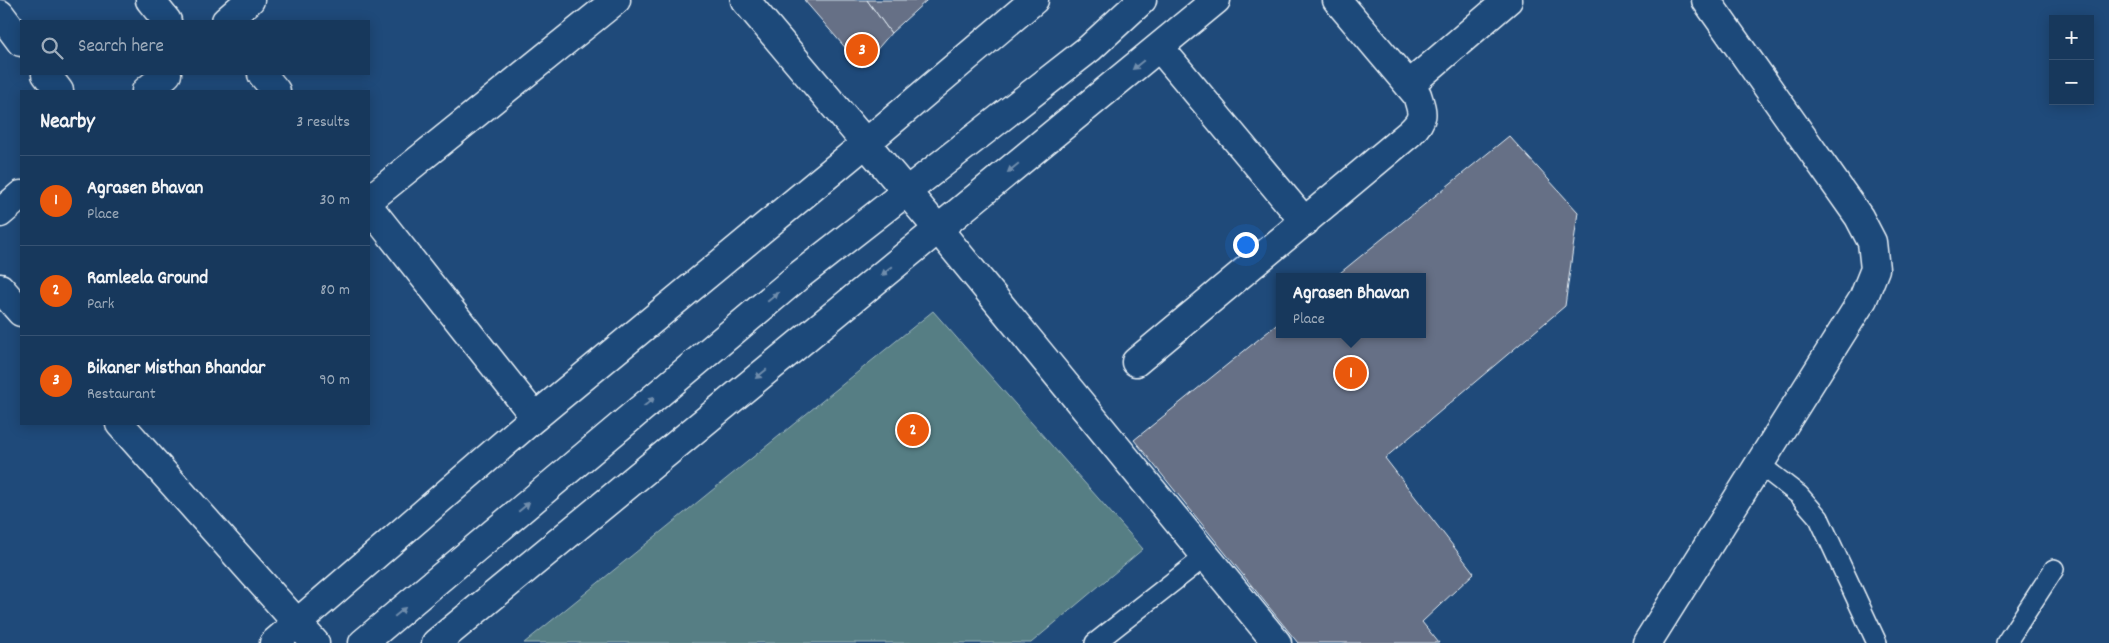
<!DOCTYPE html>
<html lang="en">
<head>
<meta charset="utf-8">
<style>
  :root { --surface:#17385c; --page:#244365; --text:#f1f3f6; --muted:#9eacbb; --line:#365272; --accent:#ea580c }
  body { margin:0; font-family:Dekko,sans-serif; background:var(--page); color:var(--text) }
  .controls { position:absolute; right:15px; top:15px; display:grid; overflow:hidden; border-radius:0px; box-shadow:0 2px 12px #0003 }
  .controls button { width:45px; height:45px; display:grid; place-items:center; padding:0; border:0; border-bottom:1px solid var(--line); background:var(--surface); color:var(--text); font:25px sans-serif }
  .you { position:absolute; left:1245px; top:244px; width:18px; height:18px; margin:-12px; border:4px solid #fff; border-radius:50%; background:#1a73e8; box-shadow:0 0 0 8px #1a73e833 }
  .badge { display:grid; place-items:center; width:32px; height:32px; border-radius:50%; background:var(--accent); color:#fff; font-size:16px; font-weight:700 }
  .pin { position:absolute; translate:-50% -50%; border:2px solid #fff; box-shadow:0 1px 5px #0006 }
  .popup { position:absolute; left:1276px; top:273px; width:150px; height:65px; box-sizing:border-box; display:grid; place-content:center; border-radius:0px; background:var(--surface); filter:drop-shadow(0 1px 4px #0005); font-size:16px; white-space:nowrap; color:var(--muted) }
  .popup b { font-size:19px; color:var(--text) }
  .popup::after { content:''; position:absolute; left:50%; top:100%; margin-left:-10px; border:10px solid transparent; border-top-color:var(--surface) }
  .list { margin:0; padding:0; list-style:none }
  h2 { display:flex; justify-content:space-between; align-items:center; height:65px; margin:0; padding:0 20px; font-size:21px }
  h2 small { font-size:16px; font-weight:400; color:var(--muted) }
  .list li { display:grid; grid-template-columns:32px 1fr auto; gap:15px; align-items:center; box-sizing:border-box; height:90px; padding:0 20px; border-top:1px solid var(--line) }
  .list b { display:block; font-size:19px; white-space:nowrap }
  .list p { margin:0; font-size:16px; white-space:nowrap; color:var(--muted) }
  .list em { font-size:16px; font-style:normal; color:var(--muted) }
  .icon { flex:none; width:28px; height:28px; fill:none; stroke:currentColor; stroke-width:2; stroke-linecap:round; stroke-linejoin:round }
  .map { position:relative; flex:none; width:2109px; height:643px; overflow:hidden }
  .search { position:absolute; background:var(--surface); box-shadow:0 2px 12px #0003; left:20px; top:20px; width:350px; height:55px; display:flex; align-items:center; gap:12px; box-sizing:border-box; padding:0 18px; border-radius:0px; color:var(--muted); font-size:19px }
  .panel { position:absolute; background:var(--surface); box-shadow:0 2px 12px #0003; left:20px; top:90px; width:350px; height:335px; border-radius:0px }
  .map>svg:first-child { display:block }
</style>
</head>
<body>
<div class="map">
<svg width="2109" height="643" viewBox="0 0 2109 643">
  <rect width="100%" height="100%" fill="#1f4a7a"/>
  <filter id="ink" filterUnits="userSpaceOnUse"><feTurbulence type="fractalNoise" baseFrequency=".02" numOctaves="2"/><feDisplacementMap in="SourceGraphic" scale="10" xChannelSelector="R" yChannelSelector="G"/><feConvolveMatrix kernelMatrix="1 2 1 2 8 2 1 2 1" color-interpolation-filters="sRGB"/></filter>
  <g filter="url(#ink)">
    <polygon fill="#567e84" stroke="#9fb8be" points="933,311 1143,549 1031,643 524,643"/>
    <g fill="#667086" stroke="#e8f1f8">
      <polygon points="804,0 867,0 891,33 862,67"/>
      <polygon points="867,0 927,0 891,33"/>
      <polygon points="1509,136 1578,212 1565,306 1385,458 1474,573 1422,622 1439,643 1298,643 1134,440 1280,322 1280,334 1422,334 1422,277 1335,277"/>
    </g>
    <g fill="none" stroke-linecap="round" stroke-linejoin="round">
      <g stroke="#e8f1f8" stroke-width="22">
        <g id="service">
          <polyline points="1759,464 1799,495 1819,518 1877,643"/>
          <polyline points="1095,643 1206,556"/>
          <polyline points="2006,643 2054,569"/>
        </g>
      </g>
      <g stroke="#e8f1f8" stroke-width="31">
        <g id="minor">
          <polyline points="150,0 167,21"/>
          <polyline points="745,0 938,229 1277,643"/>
          <polyline points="0,14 21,42"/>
          <polyline points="226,21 250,0"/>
          <polyline points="1160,48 1305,222"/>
          <polyline points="46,74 59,91"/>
          <polyline points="262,74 276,91"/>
          <polyline points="1409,85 1508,0"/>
          <polyline points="146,91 167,74"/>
          <polyline points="369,200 616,0"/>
          <polyline points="369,207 535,417"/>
          <polyline points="0,213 21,195"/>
          <polyline points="0,288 21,312"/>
          <path d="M1136,362L1410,133C1425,118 1423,114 1417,95L1337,0"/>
          <polyline points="120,424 315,643"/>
          <polyline points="274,643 535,417 866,143 1034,0"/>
          <polyline points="1647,643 1863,299 1875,269 1872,242 1859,217 1706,0"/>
        </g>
      </g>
      <g stroke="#e8f1f8" stroke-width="31">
        <g id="primary">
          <polyline points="363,643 801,274 1090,48 1142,0"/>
          <polyline points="436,643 1216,0"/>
        </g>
      </g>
      <use href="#service" stroke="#1f4a7a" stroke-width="19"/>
      <use href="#minor" stroke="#1f4a7a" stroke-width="28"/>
      <use href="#primary" stroke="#1f4a7a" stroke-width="28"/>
    </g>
    <defs><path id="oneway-solid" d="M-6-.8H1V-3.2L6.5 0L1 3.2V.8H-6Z" transform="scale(1.25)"/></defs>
    <g fill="#6f8dac">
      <use href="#oneway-solid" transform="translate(1138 65) rotate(141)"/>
      <use href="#oneway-solid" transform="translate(1013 168) rotate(141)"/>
      <use href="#oneway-solid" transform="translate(887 271) rotate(141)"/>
      <use href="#oneway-solid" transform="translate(773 297) rotate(-40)"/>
      <use href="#oneway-solid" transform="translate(761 374) rotate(141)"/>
      <use href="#oneway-solid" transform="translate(649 402) rotate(-40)"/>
      <use href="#oneway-solid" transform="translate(524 507) rotate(-40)"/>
      <use href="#oneway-solid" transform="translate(400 612) rotate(-40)"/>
    </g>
  </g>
</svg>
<div class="controls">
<button>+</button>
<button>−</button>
</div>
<div class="you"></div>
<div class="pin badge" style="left:1351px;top:373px">1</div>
<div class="popup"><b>Agrasen Bhavan</b>Place</div>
<div class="pin badge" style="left:913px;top:430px">2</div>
<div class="pin badge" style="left:862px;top:50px">3</div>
<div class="search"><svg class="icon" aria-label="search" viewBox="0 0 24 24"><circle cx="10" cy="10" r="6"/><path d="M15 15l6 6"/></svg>Search here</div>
<section class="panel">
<h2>Nearby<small>3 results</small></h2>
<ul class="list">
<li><span class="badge">1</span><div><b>Agrasen Bhavan</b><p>Place</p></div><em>30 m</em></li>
<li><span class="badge">2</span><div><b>Ramleela Ground</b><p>Park</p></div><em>80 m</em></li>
<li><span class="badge">3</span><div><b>Bikaner Misthan Bhandar</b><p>Restaurant</p></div><em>90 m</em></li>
</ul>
</section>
</div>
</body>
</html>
